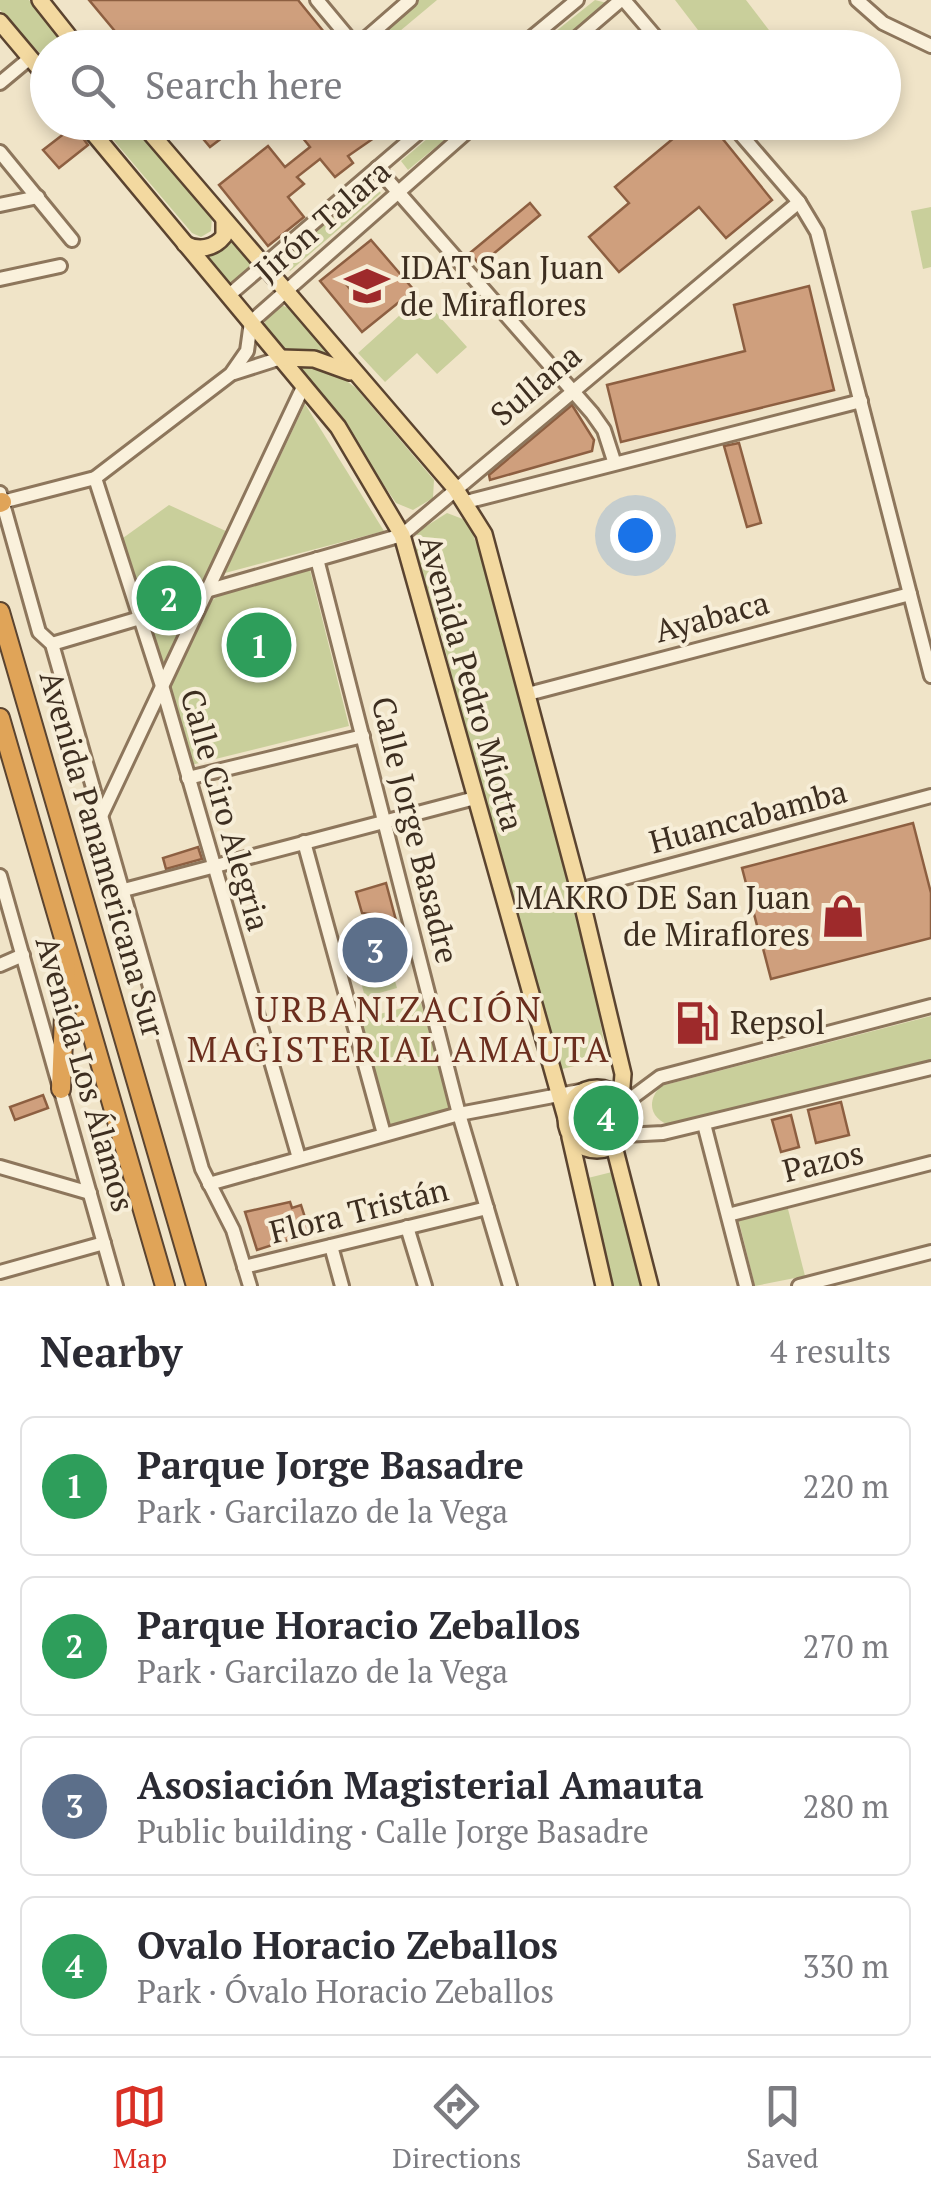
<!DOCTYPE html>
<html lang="en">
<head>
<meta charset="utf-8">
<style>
  :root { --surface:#fff; --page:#f7f7f7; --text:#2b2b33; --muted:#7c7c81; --line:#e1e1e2; --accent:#d93025 }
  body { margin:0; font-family:"PT Serif",serif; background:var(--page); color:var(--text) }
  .you { position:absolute; left:635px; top:535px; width:35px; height:35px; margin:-25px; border:8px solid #fff; border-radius:50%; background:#1a73e8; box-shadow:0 0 0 15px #1a73e833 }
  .badge { display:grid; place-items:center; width:65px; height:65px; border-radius:50%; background:var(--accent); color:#fff; font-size:32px; font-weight:700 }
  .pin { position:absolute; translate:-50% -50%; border:5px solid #fff; box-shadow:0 2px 10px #0006 }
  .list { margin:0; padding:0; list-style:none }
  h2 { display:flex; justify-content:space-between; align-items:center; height:130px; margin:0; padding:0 40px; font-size:42px }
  h2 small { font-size:32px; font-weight:400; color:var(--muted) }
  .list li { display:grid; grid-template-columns:65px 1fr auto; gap:30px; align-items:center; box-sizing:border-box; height:140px; margin:0 20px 20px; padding:0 20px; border:2px solid var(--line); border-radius:15px }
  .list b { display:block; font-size:38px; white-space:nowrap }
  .list p { margin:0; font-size:32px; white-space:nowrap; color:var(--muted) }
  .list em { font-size:32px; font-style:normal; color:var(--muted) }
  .icon { flex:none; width:55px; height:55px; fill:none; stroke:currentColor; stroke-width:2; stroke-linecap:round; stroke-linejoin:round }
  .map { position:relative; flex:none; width:931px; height:1286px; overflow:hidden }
  .search { position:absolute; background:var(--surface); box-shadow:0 5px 15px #0003; left:30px; right:30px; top:30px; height:110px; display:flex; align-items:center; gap:25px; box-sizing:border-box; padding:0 35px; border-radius:55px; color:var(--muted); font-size:38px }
  .sheet { height:770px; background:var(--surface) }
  nav { display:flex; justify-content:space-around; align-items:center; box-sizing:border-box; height:140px; border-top:2px solid var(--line); background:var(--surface); font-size:28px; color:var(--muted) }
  nav a { display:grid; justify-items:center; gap:5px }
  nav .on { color:var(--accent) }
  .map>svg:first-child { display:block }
</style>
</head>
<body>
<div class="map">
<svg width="931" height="1286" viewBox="0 0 931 1286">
  <rect width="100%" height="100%" fill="#f0e4c8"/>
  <g fill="#c9cf9b">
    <polygon points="0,0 29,0 69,47 48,48 47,61 0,10"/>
    <polygon points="417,0 437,0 382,46 373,36"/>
    <polygon points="595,0 607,3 553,47 536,47"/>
    <polygon points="675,0 746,0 782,47 711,47"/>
    <polygon points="447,122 465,123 408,170 401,161"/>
    <polygon points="99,123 132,123 212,217 211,231 201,237 192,233"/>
    <polygon points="373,182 381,193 290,271 281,261"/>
    <polygon points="931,207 931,267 923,269 911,211"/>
    <polygon points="227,235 255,267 230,288 200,252"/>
    <polygon points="421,296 467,347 437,374 417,353 385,382 358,353"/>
    <polygon points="280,305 290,308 330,355 283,351 264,326 267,314"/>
    <polygon points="308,366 341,377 356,388 434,480 433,498 413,510 396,503 351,437 297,370"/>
    <polygon points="305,404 384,531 225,573"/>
    <polygon points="169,505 228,532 167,662 161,662 123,538"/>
    <polygon points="447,513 468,521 495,595 581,920 607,1058 554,1071 440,630 415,553 417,532"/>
    <polygon points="310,570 349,726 191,765 170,685 211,601 221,594"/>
    <polygon points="383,937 397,988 365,997 351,946"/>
    <polygon points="421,1003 450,1108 394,1126 389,1123 361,1019"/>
    <path d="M931,1016V1060L673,1126C651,1121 645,1102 661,1086Z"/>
    <circle cx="606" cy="1119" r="15"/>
    <polygon points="612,1172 642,1286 611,1286 584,1179"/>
    <polygon points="787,1205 805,1276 755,1286 738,1218"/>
  </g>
  <g fill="#cf9f7d" stroke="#8d5f41" stroke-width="2.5" fill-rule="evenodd">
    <polygon points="89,0 298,0 337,48 129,48"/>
    <polygon points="189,122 243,122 210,147"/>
    <polygon points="290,122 363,122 374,138 348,156 353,163 335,177 320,159 297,177 304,184 288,197 304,217 268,246 219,185 268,146 285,167 310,147"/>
    <polygon points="693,122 709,122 772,200 726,238 699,207 619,272 589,237 629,203 615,187"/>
    <polygon points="74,126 88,145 59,168 43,150"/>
    <polygon points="530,203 540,215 480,265 470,253"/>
    <path d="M371,240L414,290L362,332L320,281ZM365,269L380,288L361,303L346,284Z"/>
    <polygon points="809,286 834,390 621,442 607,385 745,351 734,305"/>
    <polygon points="572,405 594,440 592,451 490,480 489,475"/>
    <polygon points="739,443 761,523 747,527 724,446"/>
    <polygon points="913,823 931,893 931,938 771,979 742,868"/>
    <polygon points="198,847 202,859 166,869 163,858"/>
    <polygon points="386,883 397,924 358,933 376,915 362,913 356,892"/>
    <polygon points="43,1095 48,1108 15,1120 10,1107"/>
    <polygon points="841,1102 849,1135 816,1143 808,1110"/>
    <polygon points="791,1115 799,1147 781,1152 772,1120"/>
    <polygon points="290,1202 292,1208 301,1205 310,1233 257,1250 245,1212"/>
  </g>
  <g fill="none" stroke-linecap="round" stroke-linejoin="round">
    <g stroke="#8d765c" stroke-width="18">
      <g id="minor">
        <polyline points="317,0 357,48"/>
        <polyline points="624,0 665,48"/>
        <polyline points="857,0 883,23 931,46"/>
        <polyline points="356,47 410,0"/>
        <polyline points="519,48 577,0"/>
        <polyline points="565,48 621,0"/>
        <polyline points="0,83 30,58"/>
        <polyline points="730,122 799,202 817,232 931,676"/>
        <polyline points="0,152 72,240"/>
        <polyline points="377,168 592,413 604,430 614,461"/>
        <polyline points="0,205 38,197"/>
        <polyline points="0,279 60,266"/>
        <polyline points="228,296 431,122"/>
        <polyline points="234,373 281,358"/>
        <polyline points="95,478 163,689 299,1158"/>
        <polyline points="0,493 39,632 52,644 202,1169 233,1230 250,1286"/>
        <polyline points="2,502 95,478 231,374 247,351 251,322 478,122"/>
        <polyline points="466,502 861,401"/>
        <polyline points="317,559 459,1114 510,1286"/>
        <polyline points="206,591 402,535 799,202"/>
        <polyline points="52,644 140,618"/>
        <polyline points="528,694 910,594"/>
        <polyline points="188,778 363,736"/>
        <polyline points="102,814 304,385"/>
        <polyline points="304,842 384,1134"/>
        <polyline points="0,876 116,1286"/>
        <polyline points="124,890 475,798"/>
        <polyline points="579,890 931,796"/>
        <polyline points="0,965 23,955"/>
        <polyline points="625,1103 660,1077 931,1006"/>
        <polyline points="704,1124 746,1286"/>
        <polyline points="624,1135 663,1133 931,1068"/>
        <polyline points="0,1167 90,1193"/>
        <polyline points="209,1184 459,1114 585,1090"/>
        <polyline points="728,1215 931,1163"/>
        <polyline points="407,1227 425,1286"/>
        <polyline points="331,1246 342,1286"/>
        <polyline points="244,1267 487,1208"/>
        <polyline points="0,1272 104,1243"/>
        <polyline points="799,1286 931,1252"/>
      </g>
    </g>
    <g stroke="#5b4430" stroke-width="20">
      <g id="major">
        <polyline points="40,0 78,48"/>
        <polyline points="0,22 48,79"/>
        <polyline points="84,122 338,427 402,535 566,1118"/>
        <polyline points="141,122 455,488 484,534 579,890 623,1074 621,1099"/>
        <path d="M185,244C198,251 214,249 224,236V220"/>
        <polyline points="281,358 314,359 350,372"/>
        <circle cx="597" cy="1119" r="31"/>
        <polyline points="570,1137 604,1286"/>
        <polyline points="614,1146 650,1286"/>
      </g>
    </g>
    <g stroke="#5b4430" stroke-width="22">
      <g id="highway">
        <polyline points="0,503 2,502"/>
        <polyline points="0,612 196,1286"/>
        <polyline points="0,718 165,1286"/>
        <polyline points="61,1089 66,965"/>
      </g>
    </g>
    <use href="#minor" stroke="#faf1dc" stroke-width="12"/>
    <use href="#major" stroke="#f3d9a0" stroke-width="15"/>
    <use href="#highway" stroke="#e0a458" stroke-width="18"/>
  </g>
  <defs>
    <g id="university-bare" transform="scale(3.45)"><path d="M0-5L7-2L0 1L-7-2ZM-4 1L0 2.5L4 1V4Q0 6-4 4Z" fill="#9e2a2b" stroke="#f7eed8" stroke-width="2.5" paint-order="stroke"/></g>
    <g id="shop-bare" transform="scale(3.45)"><path d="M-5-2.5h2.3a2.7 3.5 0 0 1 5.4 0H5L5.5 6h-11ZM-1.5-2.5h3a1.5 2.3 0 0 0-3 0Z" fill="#9e2a2b" stroke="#f7eed8" stroke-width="2.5" paint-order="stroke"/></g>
    <g id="fuel-bare" transform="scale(3.45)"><path d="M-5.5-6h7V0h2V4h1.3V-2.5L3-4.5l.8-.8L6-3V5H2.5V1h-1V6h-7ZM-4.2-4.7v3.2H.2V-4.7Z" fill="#9e2a2b" stroke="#f7eed8" stroke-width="2.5" paint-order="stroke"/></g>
  </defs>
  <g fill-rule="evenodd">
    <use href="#university-bare" x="367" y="286"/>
    <use href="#shop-bare" x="843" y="916"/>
    <use href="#fuel-bare" x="697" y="1023"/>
  </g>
  <g text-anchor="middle" stroke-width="8" stroke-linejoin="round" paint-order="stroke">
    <g font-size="32" fill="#3d2e20" stroke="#f7eed8">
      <text transform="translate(323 221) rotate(-41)" y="11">Jirón Talara</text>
      <text transform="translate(536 385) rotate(-40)" y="11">Sullana</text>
      <text transform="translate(712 617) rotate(-15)" y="11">Ayabaca</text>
      <text transform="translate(471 683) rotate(74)" y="11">Avenida Pedro Miotta</text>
      <text transform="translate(225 810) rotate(74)" y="11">Calle Ciro Alegria</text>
      <text transform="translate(748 817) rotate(-15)" y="11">Huancabamba</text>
      <text transform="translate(415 830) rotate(76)" y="11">Calle Jorge Basadre</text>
      <text transform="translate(102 854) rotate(74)" y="11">Avenida Panamericana Sur</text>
      <text transform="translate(85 1074) rotate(74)" y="11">Avenida Los Álamos</text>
      <text transform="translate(823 1162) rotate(-14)" y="11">Pazos</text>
      <text transform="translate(359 1211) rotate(-14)" y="11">Flora Tristán</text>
    </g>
    <g font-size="32" fill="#3d2e20" stroke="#f7eed8" text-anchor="start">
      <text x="400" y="279">IDAT San Juan<tspan x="400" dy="37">de Miraflores</tspan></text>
      <text x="810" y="909" text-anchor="end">MAKRO DE San Juan<tspan x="810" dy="37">de Miraflores</tspan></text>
      <text x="730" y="1034">Repsol</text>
    </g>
    <g font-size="35" letter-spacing="2.5" fill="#6b2e1e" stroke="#f7eed8">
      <text x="399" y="1022">URBANIZACIÓN<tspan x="399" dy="40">MAGISTERIAL AMAUTA</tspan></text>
    </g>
  </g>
</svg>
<div class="you"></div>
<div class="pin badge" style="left:259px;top:645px;background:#2e9e5b">1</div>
<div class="pin badge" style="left:169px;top:598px;background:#2e9e5b">2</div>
<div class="pin badge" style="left:375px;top:950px;background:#5c6f8a">3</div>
<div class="pin badge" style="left:606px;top:1118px;background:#2e9e5b">4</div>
<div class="search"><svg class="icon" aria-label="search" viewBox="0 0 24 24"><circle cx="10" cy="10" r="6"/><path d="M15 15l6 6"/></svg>Search here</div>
</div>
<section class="sheet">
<h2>Nearby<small>4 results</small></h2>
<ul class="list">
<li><span class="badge" style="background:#2e9e5b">1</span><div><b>Parque Jorge Basadre</b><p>Park · Garcilazo de la Vega</p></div><em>220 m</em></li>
<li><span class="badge" style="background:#2e9e5b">2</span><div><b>Parque Horacio Zeballos</b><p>Park · Garcilazo de la Vega</p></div><em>270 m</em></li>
<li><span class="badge" style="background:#5c6f8a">3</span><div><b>Asosiación Magisterial Amauta</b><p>Public building · Calle Jorge Basadre</p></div><em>280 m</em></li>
<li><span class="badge" style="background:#2e9e5b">4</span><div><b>Ovalo Horacio Zeballos</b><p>Park · Óvalo Horacio Zeballos</p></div><em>330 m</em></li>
</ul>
</section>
<nav>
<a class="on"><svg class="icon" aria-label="map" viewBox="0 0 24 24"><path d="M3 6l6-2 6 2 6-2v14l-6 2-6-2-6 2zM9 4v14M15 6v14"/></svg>Map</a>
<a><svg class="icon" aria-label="directions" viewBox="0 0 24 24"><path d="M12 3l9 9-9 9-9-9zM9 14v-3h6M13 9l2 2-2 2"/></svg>Directions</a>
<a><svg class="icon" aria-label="saved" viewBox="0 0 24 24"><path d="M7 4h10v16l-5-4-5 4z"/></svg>Saved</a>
</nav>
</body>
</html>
